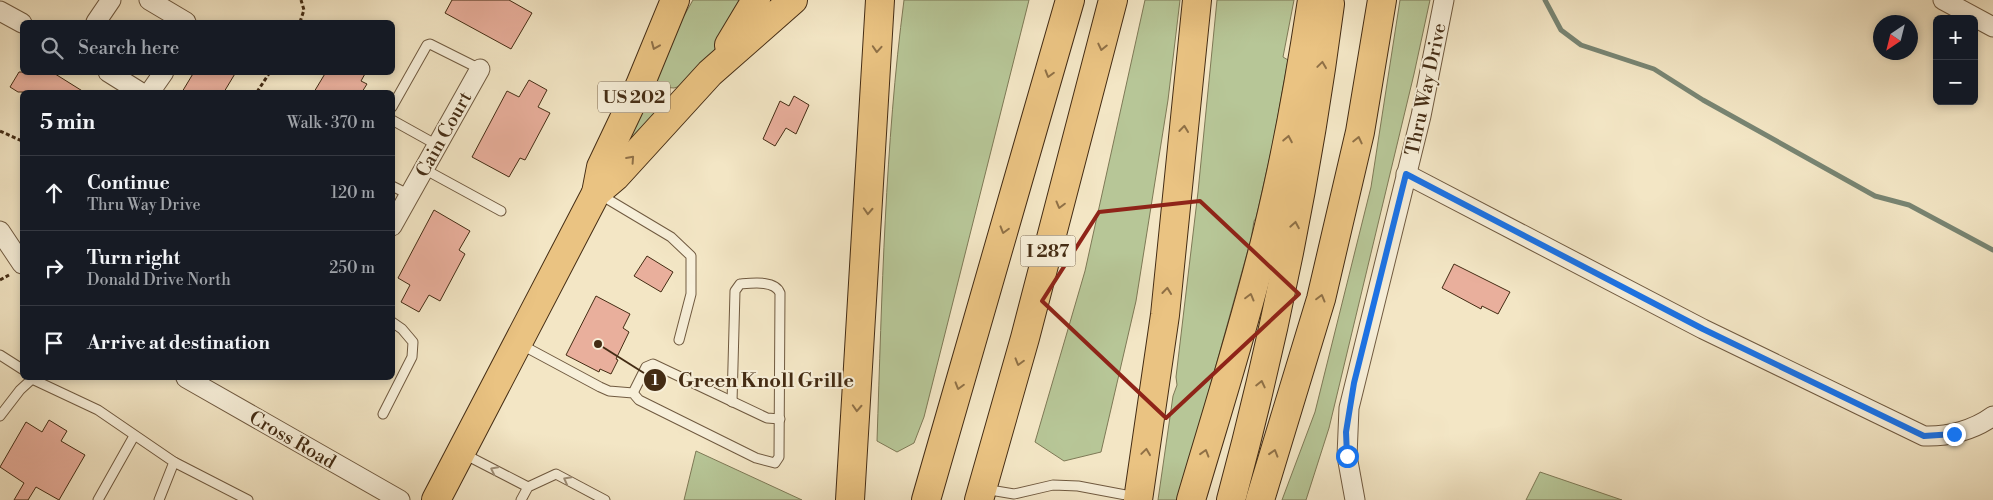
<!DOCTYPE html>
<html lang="en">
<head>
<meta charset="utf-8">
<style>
  :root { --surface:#171b24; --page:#20242c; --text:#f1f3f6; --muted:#9ea1a6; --line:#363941 }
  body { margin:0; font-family:"Libre Bodoni",serif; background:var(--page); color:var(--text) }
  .controls { position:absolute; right:15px; top:15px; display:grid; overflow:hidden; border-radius:8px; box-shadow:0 2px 8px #0003 }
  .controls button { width:45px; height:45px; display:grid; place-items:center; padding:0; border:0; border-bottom:1px solid var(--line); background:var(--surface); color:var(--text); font:25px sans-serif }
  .compass { position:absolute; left:1873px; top:15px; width:45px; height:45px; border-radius:50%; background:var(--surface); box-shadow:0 2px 8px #0003; rotate:215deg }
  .stop { position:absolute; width:15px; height:15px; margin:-11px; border:4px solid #1a73e8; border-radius:50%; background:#fff }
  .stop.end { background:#1a73e8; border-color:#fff; box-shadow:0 1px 5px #0008 }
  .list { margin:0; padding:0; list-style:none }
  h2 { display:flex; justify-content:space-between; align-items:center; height:65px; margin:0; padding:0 20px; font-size:21px }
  h2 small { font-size:16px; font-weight:400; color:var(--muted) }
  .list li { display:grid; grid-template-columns:32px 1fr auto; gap:15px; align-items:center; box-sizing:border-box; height:75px; padding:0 20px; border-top:1px solid var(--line) }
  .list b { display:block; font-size:19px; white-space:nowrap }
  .list p { margin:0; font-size:16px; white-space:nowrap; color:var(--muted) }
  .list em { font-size:16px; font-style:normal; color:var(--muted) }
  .icon { flex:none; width:28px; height:28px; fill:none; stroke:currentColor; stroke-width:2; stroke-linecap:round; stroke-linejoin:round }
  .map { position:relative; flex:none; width:1993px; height:500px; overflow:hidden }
  .search { position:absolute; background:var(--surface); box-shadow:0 2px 8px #0003; left:20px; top:20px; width:375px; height:55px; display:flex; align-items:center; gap:12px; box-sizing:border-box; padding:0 18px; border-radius:8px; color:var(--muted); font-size:19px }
  .panel { position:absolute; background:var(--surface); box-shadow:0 2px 8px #0003; left:20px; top:90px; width:375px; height:290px; border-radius:8px }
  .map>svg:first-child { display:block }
</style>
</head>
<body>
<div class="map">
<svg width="1993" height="500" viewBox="0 0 1993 500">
  <rect width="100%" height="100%" fill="#f3e6c5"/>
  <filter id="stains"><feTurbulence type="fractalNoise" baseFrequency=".004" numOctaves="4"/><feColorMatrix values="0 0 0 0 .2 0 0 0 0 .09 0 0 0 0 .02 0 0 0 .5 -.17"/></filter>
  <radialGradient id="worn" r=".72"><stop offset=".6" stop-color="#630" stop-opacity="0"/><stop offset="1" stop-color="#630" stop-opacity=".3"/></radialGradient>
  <g fill="#b7c697" stroke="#7e7956">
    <polygon points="693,0 747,0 719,44 687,84 674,88 661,87 655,80 673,35"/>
    <path d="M904,0H1029L924,417L914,443L897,452L877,441C882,294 885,146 904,0Z"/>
    <polygon points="1145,0 1180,0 1168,100 1136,301 1101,452 1064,461 1035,442 1085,271"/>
    <polygon points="1217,0 1294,0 1283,57 1288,60 1273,143 1256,218 1254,221 1251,239 1185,477 1183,477 1178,500 1158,500 1173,396 1177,385 1176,377 1198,192"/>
    <polygon points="1400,0 1430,0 1414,74 1329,428 1306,500 1282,500 1315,412 1371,187"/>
    <polygon points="642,105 657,115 614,167"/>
    <polygon points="696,451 802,500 684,500"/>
    <polygon points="1540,472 1622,500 1526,500"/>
  </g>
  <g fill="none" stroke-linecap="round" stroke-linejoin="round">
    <polyline stroke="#788573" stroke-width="5" points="1545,0 1561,30 1581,45 1654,69 1703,100 1875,196 1909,205 1993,250"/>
  </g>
  <g fill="#e9af9c" stroke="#442c14">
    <polygon points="452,0 509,0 532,13 511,49 445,13"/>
    <polygon points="19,72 52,72 84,92 18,92 10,87"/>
    <polygon points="194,72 236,72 224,92 182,92"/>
    <polygon points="326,72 366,72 361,81 367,84 362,92 314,92"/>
    <polygon points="529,80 547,90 538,107 550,113 525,160 520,158 509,177 472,157 507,91 519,97"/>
    <polygon points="794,96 809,105 796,134 786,128 775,146 763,139 780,101 789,106"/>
    <polygon points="434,210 470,231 459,250 465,254 440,301 429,295 419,312 401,302 410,285 398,278"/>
    <polygon points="647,256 673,272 661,292 634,276"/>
    <polygon points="1454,264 1510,292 1498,314 1482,306 1481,309 1442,288"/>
    <polygon points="596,296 630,314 623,328 629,332 616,359 618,360 611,374 600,369 599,372 566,355"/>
    <polygon points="49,420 67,431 61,441 85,455 59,500 36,487 28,500 14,500 24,483 0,467 26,422 42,432"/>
  </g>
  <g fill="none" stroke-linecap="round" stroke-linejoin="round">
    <g stroke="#705a40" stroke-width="11">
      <g id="service">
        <polyline points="392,107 427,45 430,44 480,69"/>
        <polyline points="392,120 437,145"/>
        <polyline points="424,169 501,211"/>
        <polyline points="392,186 410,195"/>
        <polyline points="599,194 671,237 691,256 691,294 679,340"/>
        <path d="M520,344L600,387L609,391L633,393L639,400L756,458L775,463L779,457L780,293C775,280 752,283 740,284L735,291L732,402"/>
        <polyline points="0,355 22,369"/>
        <polyline points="633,393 646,367 653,364 767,418 780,419"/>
        <polyline points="383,414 412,357 413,342 402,329 392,322"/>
        <polyline points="0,416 20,390 32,379 98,410 174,462 159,500"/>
        <polyline points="464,454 528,487"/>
        <polyline points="174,462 248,500"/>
        <polyline points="984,489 1014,494 1053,485 1078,486 1136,497"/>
        <polyline points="98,500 134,436"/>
        <polyline points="521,500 528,487 556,474 605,500"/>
      </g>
    </g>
    <g stroke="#705a40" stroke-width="21">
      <g id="minor">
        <polyline points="149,0 186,22"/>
        <polyline points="1943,0 1993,27"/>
        <polyline points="0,11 22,23"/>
        <polyline points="96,22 111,0"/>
        <polyline points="108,72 140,92"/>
        <polyline points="150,92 164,72"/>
        <path d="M1406,174L1703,329L1924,436C1948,437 1974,430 1993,416"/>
        <polyline points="392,226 480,69"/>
        <polyline points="0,231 22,264"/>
        <polyline points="186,378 400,500"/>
        <polyline points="1355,500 1347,456 1349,408 1421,116 1444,0"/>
      </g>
    </g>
    <g stroke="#442c14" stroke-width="30">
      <g id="trunk">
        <polyline points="729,45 756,0"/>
        <polyline points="596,193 616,176 710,73 793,0"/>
        <polyline points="436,500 596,193 601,167 640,85 675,0"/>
      </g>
    </g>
    <g stroke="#442c14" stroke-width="30">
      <g id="motorway">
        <polyline points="850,500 880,0"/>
        <polyline points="926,500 1070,0"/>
        <polyline points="979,500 1025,338 1113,0"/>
        <polyline points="1138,500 1165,315 1197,0"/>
        <path d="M1191,500C1217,412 1245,324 1267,234C1286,157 1300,79 1312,0"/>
        <path d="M1231,500C1275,337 1308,172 1330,4"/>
        <polyline points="1260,500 1321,299 1360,132 1382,0"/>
      </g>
    </g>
    <g stroke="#442c14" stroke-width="3" stroke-dasharray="4 2.5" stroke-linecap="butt">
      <polyline points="300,22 304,10 301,0"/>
      <polyline points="257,92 270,72"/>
      <polyline points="0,131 22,141"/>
      <polyline points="0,280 9,275"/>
    </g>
    <use href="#service" stroke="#f7efd9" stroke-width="9"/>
    <use href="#minor" stroke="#f7efd9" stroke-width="19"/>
    <use href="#trunk" stroke="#eac382" stroke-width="28"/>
    <use href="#motorway" stroke="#eac382" stroke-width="28"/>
  </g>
  <defs><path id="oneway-chevron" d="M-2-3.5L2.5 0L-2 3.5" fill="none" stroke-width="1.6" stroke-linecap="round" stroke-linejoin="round" transform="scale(1.25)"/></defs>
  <g stroke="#8f7046">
    <use href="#oneway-chevron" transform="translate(655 46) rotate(113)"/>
    <use href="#oneway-chevron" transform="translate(1102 47) rotate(103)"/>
    <use href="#oneway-chevron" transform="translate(877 49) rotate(94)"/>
    <use href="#oneway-chevron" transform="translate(1322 65) rotate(-82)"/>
    <use href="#oneway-chevron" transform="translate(1049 74) rotate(106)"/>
    <use href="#oneway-chevron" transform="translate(1184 129) rotate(-84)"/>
    <use href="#oneway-chevron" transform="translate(1288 139) rotate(-79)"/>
    <use href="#oneway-chevron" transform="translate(1358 140) rotate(-77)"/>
    <use href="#oneway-chevron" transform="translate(631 159) rotate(-48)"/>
    <use href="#oneway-chevron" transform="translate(1060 205) rotate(105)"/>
    <use href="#oneway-chevron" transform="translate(868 211) rotate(93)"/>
    <use href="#oneway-chevron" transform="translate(1295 225) rotate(-80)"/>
    <use href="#oneway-chevron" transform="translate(1004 230) rotate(106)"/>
    <use href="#oneway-chevron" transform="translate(1167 291) rotate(-84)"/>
    <use href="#oneway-chevron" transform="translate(1250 297) rotate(-75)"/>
    <use href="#oneway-chevron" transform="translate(1321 298) rotate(-75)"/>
    <use href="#oneway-chevron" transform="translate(1019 362) rotate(106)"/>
    <use href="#oneway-chevron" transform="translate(1261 384) rotate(-77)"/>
    <use href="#oneway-chevron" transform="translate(959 386) rotate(106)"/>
    <use href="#oneway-chevron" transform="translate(857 408) rotate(93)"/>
    <use href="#oneway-chevron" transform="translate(1146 452) rotate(-82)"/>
    <use href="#oneway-chevron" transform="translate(1205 453) rotate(-73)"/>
    <use href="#oneway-chevron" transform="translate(1274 453) rotate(-73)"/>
  </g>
  <g stroke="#9e8e76">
    <use href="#oneway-chevron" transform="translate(494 470) rotate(-153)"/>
    <use href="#oneway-chevron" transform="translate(567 480) rotate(-152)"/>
  </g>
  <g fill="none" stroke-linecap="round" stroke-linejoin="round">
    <polyline stroke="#1a73e8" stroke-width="6" points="1347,456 1346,432 1354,383 1406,174 1703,329 1924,436 1954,434"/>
  </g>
  <path fill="none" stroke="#8f2418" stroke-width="4" stroke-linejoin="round" d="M1200,201L1299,294L1166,418L1042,301L1099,212Z"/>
  <g text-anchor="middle" stroke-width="4" stroke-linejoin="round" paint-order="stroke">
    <g fill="#f7efd9" stroke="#7a664f" stroke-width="1">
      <rect x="598" y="81.5" width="72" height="31" rx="4"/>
      <rect x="1020.5" y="235.5" width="55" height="31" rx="4"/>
    </g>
    <g font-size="18" font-weight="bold" fill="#442c14">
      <text x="634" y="103">US 202</text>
      <text x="1048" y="257">I 287</text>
    </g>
    <g font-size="19" fill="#442c14" stroke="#f7efd9">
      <text transform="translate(1425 89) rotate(-78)" y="7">Thru Way Drive</text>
      <text transform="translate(443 134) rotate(-61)" y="7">Cain Court</text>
      <text transform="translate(293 439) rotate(30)" y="7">Cross Road</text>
    </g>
  </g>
  <path fill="none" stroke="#442c14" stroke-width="2" d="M598 344L655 380"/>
  <g fill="#442c14" stroke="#f7efd9" stroke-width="2">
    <circle cx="598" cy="344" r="5"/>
    <circle cx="655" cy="380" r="12"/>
  </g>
  <g font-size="15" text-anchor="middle" font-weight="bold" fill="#fff">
    <text x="655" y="385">1</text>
  </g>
  <g font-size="20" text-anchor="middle" font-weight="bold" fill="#442c14" stroke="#f7efd9" stroke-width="4" stroke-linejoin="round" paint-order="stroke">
    <text x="766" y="387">Green Knoll Grille</text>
  </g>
  <rect width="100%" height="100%" filter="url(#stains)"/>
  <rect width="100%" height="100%" fill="url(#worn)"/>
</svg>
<div class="controls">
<button>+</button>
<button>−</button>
</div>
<svg class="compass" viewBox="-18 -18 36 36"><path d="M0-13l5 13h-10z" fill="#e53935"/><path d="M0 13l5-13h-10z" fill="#9ea1a6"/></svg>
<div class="stop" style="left:1347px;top:456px"></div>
<div class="stop end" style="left:1954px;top:434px"></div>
<div class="search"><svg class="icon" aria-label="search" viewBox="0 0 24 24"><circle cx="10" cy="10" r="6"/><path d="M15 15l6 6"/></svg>Search here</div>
<section class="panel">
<h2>5 min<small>Walk · 370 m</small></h2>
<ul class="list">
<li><svg class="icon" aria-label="ahead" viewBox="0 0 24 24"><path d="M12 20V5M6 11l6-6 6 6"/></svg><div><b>Continue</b><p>Thru Way Drive</p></div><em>120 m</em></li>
<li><svg class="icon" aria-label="right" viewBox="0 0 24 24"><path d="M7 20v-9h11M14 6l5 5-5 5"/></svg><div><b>Turn right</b><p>Donald Drive North</p></div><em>250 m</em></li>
<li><svg class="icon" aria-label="arrive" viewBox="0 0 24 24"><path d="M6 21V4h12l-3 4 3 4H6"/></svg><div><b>Arrive at destination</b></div></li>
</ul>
</section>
</div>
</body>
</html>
